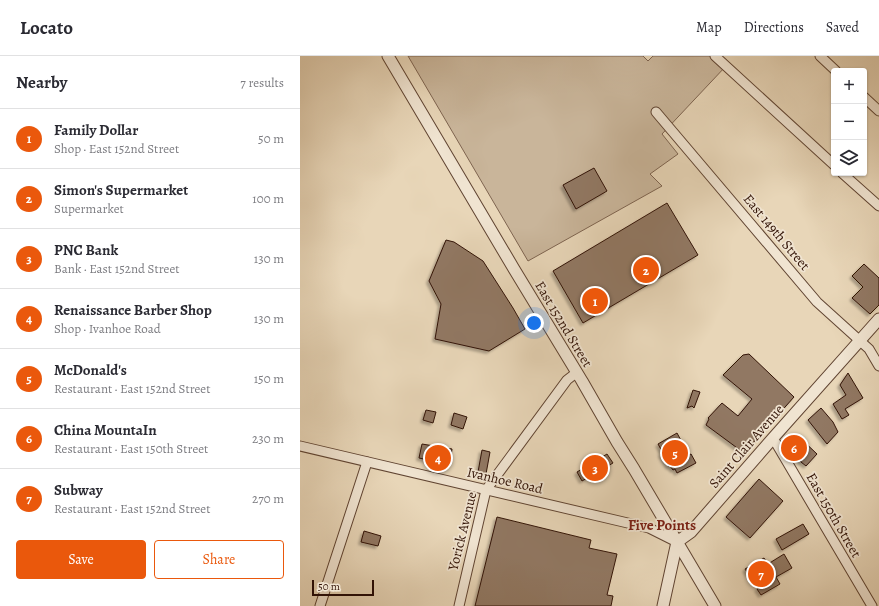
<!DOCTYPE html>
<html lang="en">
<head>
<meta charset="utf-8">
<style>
  :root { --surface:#fff; --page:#f7f7f7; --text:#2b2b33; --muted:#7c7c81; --line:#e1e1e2; --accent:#ea580c }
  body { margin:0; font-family:Alegreya,serif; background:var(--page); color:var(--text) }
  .controls { position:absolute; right:12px; top:12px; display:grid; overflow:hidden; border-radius:4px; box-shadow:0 1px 3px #0004 }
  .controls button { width:36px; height:36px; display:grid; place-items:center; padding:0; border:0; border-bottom:1px solid var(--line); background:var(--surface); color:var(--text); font:20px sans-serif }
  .scale { position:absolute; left:12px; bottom:10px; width:62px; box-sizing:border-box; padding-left:4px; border:2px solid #321306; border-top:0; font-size:11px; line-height:14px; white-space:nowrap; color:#321306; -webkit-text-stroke:3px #f0e4d1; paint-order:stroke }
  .you { position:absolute; left:234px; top:267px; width:14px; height:14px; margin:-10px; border:3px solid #fff; border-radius:50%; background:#1a73e8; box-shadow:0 0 0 6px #1a73e833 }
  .badge { display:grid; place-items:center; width:26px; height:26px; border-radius:50%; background:var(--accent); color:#fff; font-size:13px; font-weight:700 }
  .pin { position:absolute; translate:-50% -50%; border:2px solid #fff; box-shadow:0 1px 4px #0006 }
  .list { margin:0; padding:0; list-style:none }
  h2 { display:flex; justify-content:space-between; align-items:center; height:52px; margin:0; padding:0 16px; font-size:17px }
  h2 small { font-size:13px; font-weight:400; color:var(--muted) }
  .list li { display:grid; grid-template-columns:26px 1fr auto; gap:12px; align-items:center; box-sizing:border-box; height:60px; padding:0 16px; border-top:1px solid var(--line) }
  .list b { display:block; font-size:15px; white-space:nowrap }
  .list p { margin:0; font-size:13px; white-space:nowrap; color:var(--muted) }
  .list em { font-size:13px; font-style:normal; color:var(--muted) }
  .actions { display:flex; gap:8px; padding:12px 16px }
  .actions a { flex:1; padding:9px 0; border:1px solid var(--accent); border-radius:4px; text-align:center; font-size:14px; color:var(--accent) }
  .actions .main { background:var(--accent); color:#fff }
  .icon { flex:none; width:22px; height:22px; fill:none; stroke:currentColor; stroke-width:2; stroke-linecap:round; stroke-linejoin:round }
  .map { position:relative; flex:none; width:579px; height:550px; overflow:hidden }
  header { display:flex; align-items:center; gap:24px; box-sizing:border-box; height:56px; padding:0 20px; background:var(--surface); border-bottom:1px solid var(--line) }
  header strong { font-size:19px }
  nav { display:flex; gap:22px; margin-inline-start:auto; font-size:14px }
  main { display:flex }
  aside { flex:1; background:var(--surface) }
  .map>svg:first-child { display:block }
</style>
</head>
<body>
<header>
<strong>Locato</strong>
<nav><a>Map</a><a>Directions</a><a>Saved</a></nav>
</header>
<main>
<aside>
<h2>Nearby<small>7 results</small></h2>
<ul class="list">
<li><span class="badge">1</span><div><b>Family Dollar</b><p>Shop · East 152nd Street</p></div><em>50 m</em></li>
<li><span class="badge">2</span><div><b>Simon's Supermarket</b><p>Supermarket</p></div><em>100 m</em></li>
<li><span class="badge">3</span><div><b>PNC Bank</b><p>Bank · East 152nd Street</p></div><em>130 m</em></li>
<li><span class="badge">4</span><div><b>Renaissance Barber Shop</b><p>Shop · Ivanhoe Road</p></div><em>130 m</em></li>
<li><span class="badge">5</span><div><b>McDonald's</b><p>Restaurant · East 152nd Street</p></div><em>150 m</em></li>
<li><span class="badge">6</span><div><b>China MountaIn</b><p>Restaurant · East 150th Street</p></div><em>230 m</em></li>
<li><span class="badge">7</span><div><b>Subway</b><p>Restaurant · East 152nd Street</p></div><em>270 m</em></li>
</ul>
<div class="actions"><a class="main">Save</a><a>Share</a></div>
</aside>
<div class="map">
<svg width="579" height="550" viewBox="0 0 579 550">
  <defs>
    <filter id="shadow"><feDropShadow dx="-2.5" dy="2.5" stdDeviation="1" flood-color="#0004"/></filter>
  </defs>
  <rect width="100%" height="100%" fill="#e8d6b8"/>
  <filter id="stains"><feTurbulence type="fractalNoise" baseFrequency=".005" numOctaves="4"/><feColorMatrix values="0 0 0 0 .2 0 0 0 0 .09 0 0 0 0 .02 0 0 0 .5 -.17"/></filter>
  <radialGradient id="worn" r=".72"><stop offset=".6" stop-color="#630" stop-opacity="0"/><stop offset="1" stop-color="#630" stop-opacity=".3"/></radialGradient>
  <polygon fill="#c9b59a" stroke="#7e6450" points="108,0 343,0 348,5 353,0 415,0 426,10 362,78 378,98 350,118 362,130 228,205"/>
  <g fill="#917863" stroke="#321306" filter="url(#shadow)">
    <polygon points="294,112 307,135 276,153 263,129"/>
    <polygon points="367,147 398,199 283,267 253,215"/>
    <polygon points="146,184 154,186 183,205 213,252 225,273 189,295 135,283 141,248 129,225"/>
    <polygon points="564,208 579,222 579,249 570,258 552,242 563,231 552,220"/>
    <polygon points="449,298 494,341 444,397 406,369 409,363 408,362 422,347 438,360 452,343 423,319 443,299"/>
    <polygon points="548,317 563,342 545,353 549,359 542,363 533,348 546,339 540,329"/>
    <polygon points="393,334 400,336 394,352 392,350 387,352"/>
    <polygon points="521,352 533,366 538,376 527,388 508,364"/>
    <polygon points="126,354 136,356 133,367 123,364"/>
    <polygon points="154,357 167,361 163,373 151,369"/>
    <polygon points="377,377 389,399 391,398 396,407 377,417 375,413 373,414 370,410 369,411 361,398 363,397 358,388"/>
    <polygon points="498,380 517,398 506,410 501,406 491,388"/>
    <polygon points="122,388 152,393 150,408 127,405 128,404 119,402"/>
    <polygon points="182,394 190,396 186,418 178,416"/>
    <polygon points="307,398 313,407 282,425 277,416"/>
    <polygon points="459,423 483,445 450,482 426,461"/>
    <polygon points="197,461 291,484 289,492 317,498 307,539 313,540 311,550 175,550"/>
    <polygon points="503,468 509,478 482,494 476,483"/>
    <polygon points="64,475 81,480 78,490 61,486"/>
    <polygon points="484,498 492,512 476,521 480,528 461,539 457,533 465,528 460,521 457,515 449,519 445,513 464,502 468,508"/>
  </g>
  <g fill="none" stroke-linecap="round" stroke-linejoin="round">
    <g stroke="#604432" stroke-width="11">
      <g id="minor">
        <polyline points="415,0 534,109"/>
        <polyline points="520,0 536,15"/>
        <polyline points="564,41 579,55"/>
        <polyline points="356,56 517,246 569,293 579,310"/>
        <polyline points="542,117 579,150"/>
        <polyline points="473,382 572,550"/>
        <polyline points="0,390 349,472 377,486"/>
        <polyline points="20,550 67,406"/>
        <polyline points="159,550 186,434 267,324 276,317"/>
      </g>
    </g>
    <g stroke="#604432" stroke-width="13">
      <g id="tertiary">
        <polyline points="88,0 214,213 282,325 317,386 334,413 415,550"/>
        <polyline points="363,550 377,486 391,476 473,382 579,263"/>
      </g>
    </g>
    <use href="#minor" stroke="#f0e4d1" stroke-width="9"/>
    <use href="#tertiary" stroke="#f0e4d1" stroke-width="11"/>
  </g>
  <g text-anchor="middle" stroke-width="3.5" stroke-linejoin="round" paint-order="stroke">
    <g font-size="14" fill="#321306" stroke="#f0e4d1">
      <text transform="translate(477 176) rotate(50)" y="5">East 149th Street</text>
      <text transform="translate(264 268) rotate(59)" y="5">East 152nd Street</text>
      <text transform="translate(446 390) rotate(-49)" y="5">Saint Clair Avenue</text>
      <text transform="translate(205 424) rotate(13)" y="5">Ivanhoe Road</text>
      <text transform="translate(534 459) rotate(60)" y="5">East 150th Street</text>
      <text transform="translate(162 475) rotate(-76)" y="5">Yorick Avenue</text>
    </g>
    <g font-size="15" font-weight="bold" fill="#7a1f14" stroke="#f0e4d1">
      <text x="362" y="474">Five Points</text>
    </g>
  </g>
  <rect width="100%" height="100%" filter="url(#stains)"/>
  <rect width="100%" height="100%" fill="url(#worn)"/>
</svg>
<div class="controls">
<button>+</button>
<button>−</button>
<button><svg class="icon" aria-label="layers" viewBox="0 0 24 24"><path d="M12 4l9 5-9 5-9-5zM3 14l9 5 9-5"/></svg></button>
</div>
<div class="scale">50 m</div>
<div class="you"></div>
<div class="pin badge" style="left:295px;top:245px">1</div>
<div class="pin badge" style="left:346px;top:214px">2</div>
<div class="pin badge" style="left:295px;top:412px">3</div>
<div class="pin badge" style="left:138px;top:402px">4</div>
<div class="pin badge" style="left:375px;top:397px">5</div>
<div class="pin badge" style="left:494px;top:392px">6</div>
<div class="pin badge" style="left:461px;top:518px">7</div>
</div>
</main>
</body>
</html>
